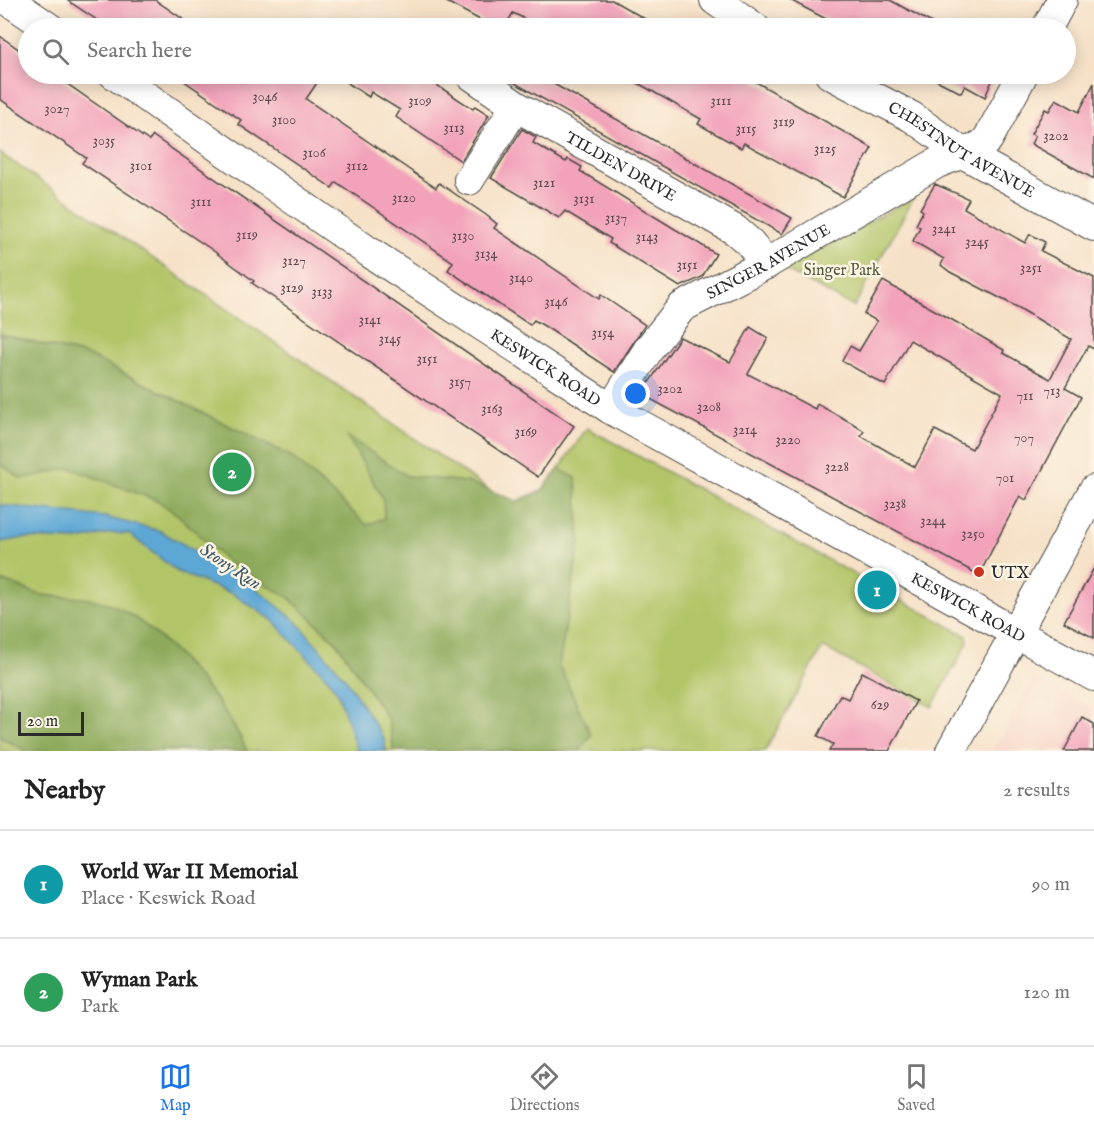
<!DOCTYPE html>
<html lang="en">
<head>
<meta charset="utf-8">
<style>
  :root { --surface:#fff; --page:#f2f2f2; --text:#222; --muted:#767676; --line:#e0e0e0; --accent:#1a73e8 }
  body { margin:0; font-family:"IM FELL English",serif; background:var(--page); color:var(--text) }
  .scale { position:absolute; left:18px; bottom:15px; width:66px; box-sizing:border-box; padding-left:6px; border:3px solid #2b2b2b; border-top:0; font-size:16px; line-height:21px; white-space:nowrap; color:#2b2b2b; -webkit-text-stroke:4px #fcf5e5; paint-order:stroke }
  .you { position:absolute; left:636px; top:394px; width:21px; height:21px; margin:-15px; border:4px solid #fff; border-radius:50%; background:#1a73e8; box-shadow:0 0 0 9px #1a73e833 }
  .badge { display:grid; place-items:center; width:39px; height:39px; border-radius:50%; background:var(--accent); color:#fff; font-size:20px; font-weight:700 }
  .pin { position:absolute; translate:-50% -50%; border:3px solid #fff; box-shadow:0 2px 6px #0006 }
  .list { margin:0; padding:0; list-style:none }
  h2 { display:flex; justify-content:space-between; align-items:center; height:78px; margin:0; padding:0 24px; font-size:26px }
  h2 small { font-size:20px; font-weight:400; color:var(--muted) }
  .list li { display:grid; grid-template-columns:39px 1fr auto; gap:18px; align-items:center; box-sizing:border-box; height:108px; padding:0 24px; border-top:2px solid var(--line) }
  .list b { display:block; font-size:22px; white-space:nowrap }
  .list p { margin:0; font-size:20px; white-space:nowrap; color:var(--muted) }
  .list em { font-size:20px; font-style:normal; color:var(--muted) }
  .icon { flex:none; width:33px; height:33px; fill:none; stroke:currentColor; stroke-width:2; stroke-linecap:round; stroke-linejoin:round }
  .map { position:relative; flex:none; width:1094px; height:751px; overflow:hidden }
  .search { position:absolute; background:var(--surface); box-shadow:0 3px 15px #0003; left:18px; right:18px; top:18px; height:66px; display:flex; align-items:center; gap:15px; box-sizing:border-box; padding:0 21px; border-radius:33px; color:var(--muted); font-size:22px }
  .sheet { height:294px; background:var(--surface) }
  nav { display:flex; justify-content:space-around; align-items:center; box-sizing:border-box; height:84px; border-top:2px solid var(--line); background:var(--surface); font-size:16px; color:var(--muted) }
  nav a { display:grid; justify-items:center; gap:3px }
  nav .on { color:var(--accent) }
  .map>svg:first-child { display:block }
</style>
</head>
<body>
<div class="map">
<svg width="1094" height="751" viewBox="0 0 1094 751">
  <rect width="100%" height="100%" fill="#fcf5e5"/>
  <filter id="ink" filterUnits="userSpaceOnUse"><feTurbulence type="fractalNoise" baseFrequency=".0167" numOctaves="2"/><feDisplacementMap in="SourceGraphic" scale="12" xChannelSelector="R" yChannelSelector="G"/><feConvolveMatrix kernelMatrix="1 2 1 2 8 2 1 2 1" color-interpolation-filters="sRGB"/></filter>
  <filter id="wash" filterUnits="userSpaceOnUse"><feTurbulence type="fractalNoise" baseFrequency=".008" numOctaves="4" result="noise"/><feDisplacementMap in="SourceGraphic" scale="24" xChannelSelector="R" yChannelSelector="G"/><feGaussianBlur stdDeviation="1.35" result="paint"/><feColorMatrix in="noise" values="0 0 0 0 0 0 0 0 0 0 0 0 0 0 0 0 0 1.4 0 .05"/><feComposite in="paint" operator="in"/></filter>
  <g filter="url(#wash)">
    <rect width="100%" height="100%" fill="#f6e1c7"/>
    <g fill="#f6d1c5">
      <polygon points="1094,563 1094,645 1059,626"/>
      <polygon points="1034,677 1094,710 1094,751 990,751 1002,736"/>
    </g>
    <g fill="#b2c468" stroke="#6e784a" stroke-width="1.5">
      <polygon points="0,153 527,516 587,428 967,636 968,642 932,707 823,647 765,751 0,751"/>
      <polygon points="914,197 854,307 783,269"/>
    </g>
    <g fill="#8daa5c" stroke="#5c6a44" stroke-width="1.5">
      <polygon points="0,334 87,355 292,457 367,525 384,518 383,499 347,436 407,476 467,482 517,501 541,491 559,469 576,478 580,542 559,665 591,735 579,751 394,751 388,719 337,643 288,597 230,564 179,516 158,501 70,468 22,479 0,464"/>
      <path d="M0,581C14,583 26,591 39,594C62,599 90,595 112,605C160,626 226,703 247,751H27L0,737Z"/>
    </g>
    <polygon fill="#5da7d5" stroke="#446980" stroke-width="1.5" points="0,505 105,517 160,531 247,581 297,622 346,679 384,739 386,751 357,751 338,693 328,679 271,619 233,594 178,572 129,534 112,533 78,540 24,538 0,542"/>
    <g id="blocks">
      <g fill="#f2a2ba">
        <polygon points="67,0 155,0 196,28 109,28"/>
        <polygon points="443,0 612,0 661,28 543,28 513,13 504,28 495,28"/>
        <polygon points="790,0 890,0 941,28 863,28 856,25 854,28 843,28"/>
        <polygon points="0,36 28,56 28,74 53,74 149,141 153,136 574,426 538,477 252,283 254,281 211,249 82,163 86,158 0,99"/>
        <polygon points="174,74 323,74 306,99 436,188 439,183 486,215 497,224 494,228 599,299 601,295 645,325 614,372 546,327 534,320 530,325 495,302 448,270 453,262 336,182 332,188 238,124 241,120"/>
        <polygon points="334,74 420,74 473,109 475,106 489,115 461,161 396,117 400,110 371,92 369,97"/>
        <polygon points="499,74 536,74 792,218 782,234"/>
        <polygon points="622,74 742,74 872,148 843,197 744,143 741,148 698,124 701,119"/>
        <polygon points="925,74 995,74 985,97 965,86 961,93"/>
        <polygon points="1094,83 1094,179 1031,144 1035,136 1031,134 1045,109 1049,111 1056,99 1079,112"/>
        <polygon points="522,129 536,137 533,143 566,162 568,159 582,167 580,171 716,254 702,277 680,287 609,243 611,239 565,211 559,218 491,178"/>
        <polygon points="935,184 969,199 964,208 1025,243 1030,234 1045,242 1041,251 1094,278 1094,349 1088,346 1065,388 1081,397 1026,500 1020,496 979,575 641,394 680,337 730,362 750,327 768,338 748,374 815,409 817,404 852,423 864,431 861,436 915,467 935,430 972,449 1002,393 910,340 885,385 842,361 850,346 859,351 877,321 864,314 883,281 970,330 1004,350 1003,353 1050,379 1071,339 1019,308 950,272 941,265 944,259 913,241 920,227 916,225 923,211 920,209"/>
        <polygon points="1094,568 1094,638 1064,622"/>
        <polygon points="862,672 916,701 889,751 829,751 833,744 818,736 840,695 848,699"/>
        <polygon points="1082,717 1094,724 1094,751 1064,751"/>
      </g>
    </g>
  </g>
  <g filter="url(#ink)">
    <use href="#blocks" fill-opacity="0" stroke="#494642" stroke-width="1.5"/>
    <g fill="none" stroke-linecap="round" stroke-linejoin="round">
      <g stroke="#494642" stroke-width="32">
        <g id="minor">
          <polyline points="8,0 49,28"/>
          <polyline points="715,0 755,28"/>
          <polyline points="1047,28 1062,0"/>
          <path id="s1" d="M114,74L369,252L611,409L1094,676"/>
          <path id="s2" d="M470,74L516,106L735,230L750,243L766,264"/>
          <path id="s3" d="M830,74L912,117L961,152L1094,226"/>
          <polyline points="469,180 516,106"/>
          <path id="s4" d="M611,409L650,347L682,307L766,264L937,163L981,146L988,139L1023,74"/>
          <polyline points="951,751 1094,490"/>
        </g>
      </g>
      <use href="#minor" stroke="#fff" stroke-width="30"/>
    </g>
  </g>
  <circle fill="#c8321e" stroke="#fcf5e5" stroke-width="2" cx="979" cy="572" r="6"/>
  <g text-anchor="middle" stroke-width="5" stroke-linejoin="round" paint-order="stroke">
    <g font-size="14" fill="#5d494f">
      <text x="265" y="101">3046</text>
      <text x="420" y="105">3109</text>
      <text x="721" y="105">3111</text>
      <text x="57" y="113">3027</text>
      <text x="284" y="124">3100</text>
      <text x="784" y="126">3119</text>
      <text x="454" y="132">3113</text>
      <text x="746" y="133">3115</text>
      <text x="1056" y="140">3202</text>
      <text x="104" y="145">3035</text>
      <text x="825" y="153">3125</text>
      <text x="314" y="157">3106</text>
      <text x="141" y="170">3101</text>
      <text x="357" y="170">3112</text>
      <text x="544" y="187">3121</text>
      <text x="404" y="202">3120</text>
      <text x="584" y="203">3131</text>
      <text x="201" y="206">3111</text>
      <text x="616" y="222">3137</text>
      <text x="944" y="233">3241</text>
      <text x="247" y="239">3119</text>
      <text x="463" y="240">3130</text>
      <text x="647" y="241">3143</text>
      <text x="977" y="246">3245</text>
      <text x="486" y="258">3134</text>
      <text x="294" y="265">3127</text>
      <text x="687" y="269">3151</text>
      <text x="1031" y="272">3251</text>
      <text x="521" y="282">3140</text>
      <text x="292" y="292">3129</text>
      <text x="322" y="296">3133</text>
      <text x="556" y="306">3146</text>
      <text x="370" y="324">3141</text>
      <text x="603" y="337">3154</text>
      <text x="390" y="343">3145</text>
      <text x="427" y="363">3151</text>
      <text x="460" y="386">3157</text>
      <text x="670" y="393">3202</text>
      <text x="1052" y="395">713</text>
      <text x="1025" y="400">711</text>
      <text x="709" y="411">3208</text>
      <text x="492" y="413">3163</text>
      <text x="745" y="434">3214</text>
      <text x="526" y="436">3169</text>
      <text x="1024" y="442">707</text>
      <text x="788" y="444">3220</text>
      <text x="837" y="471">3228</text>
      <text x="1005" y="482">701</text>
      <text x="895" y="508">3238</text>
      <text x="933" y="525">3244</text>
      <text x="973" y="538">3250</text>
      <text x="880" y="709">629</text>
    </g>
    <g font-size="16" fill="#2b2b2b" stroke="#fcf5e5">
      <text dy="6" stroke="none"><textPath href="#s3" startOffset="152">CHESTNUT AVENUE</textPath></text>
      <text dy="6" stroke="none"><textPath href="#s2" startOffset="177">TILDEN DRIVE</textPath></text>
      <text dy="6" stroke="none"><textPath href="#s4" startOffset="222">SINGER AVENUE</textPath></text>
      <text dy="6" stroke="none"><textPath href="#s1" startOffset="522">KESWICK ROAD</textPath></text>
      <text dy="6" stroke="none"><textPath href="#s1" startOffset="1008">KESWICK ROAD</textPath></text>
    </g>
    <g font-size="16" fill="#54593d" stroke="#fcf5e5">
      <text x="842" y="275">Singer Park</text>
    </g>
    <g font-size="16" fill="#2b2b2b" stroke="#fcf5e5" text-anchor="start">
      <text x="991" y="578">UTX</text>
    </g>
    <g font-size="18" font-style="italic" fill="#3c5666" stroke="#fcf5e5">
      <text transform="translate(231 566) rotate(33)" y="6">Stony Run</text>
    </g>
  </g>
</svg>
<div class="scale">20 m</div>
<div class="you"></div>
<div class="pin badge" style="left:877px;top:590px;background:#0f9aa8">1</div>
<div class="pin badge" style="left:232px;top:472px;background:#2e9e5b">2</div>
<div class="search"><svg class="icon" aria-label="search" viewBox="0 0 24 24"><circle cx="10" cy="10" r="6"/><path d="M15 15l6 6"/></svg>Search here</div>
</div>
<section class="sheet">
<h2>Nearby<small>2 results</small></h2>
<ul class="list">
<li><span class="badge" style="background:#0f9aa8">1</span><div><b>World War II Memorial</b><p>Place · Keswick Road</p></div><em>90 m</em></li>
<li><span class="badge" style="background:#2e9e5b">2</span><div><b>Wyman Park</b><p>Park</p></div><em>120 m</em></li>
</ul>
</section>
<nav>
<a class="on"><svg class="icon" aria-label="map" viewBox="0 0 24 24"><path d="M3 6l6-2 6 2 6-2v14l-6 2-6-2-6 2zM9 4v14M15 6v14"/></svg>Map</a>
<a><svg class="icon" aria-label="directions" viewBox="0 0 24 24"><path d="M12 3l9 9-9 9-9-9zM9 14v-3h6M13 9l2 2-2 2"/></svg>Directions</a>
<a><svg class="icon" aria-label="saved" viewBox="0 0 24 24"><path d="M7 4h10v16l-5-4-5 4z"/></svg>Saved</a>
</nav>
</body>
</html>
